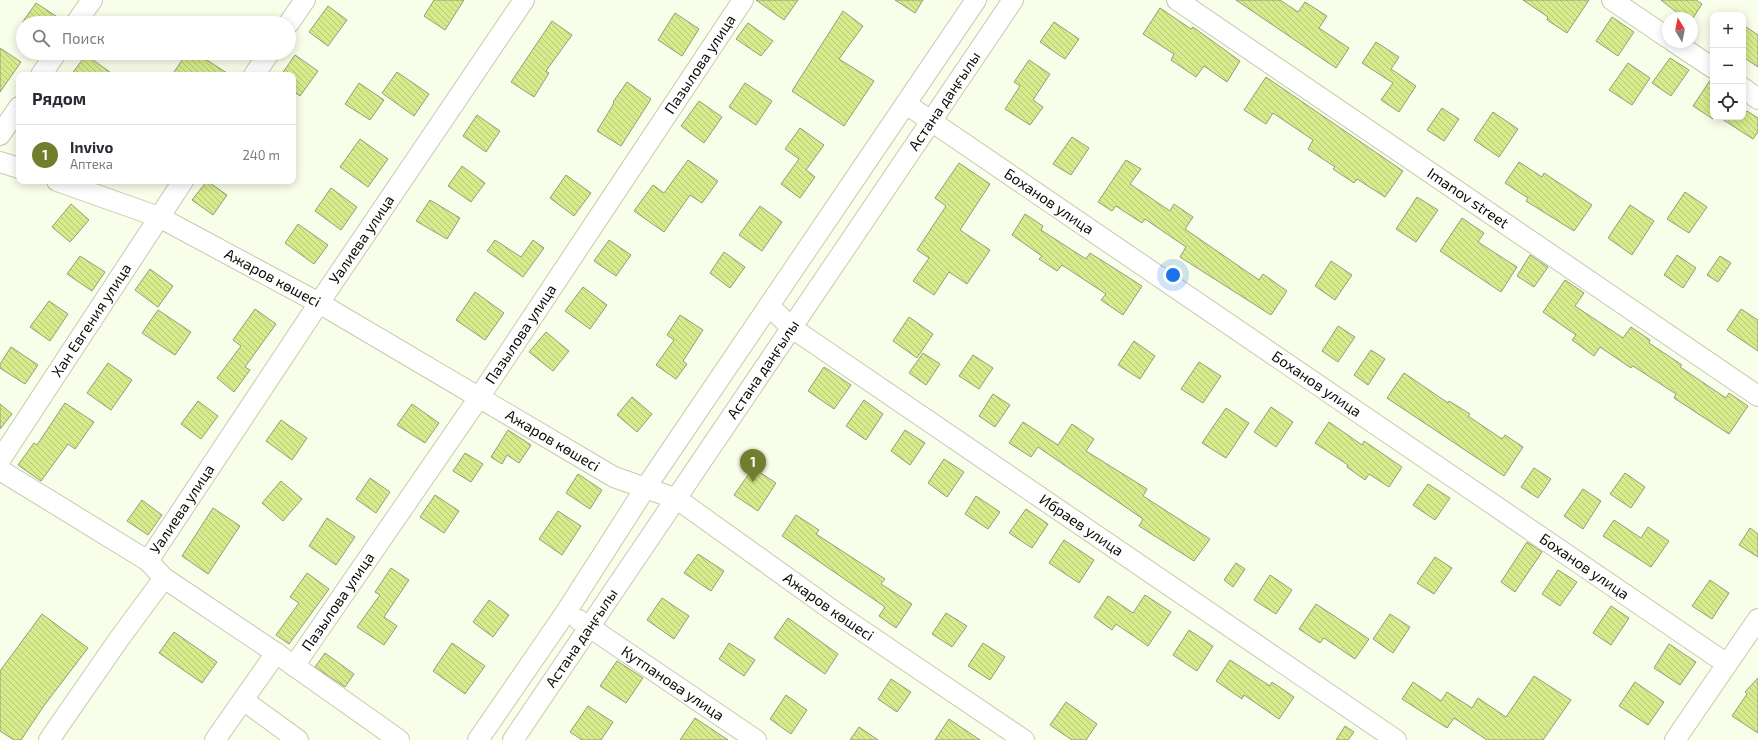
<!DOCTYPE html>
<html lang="ru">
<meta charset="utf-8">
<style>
:root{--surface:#fff;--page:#f2f2f3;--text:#2b2b33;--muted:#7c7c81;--line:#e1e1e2;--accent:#707e2d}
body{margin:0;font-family:"Exo 2",sans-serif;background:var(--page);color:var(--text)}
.controls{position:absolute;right:12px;top:12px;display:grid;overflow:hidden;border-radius:8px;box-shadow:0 2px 10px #0003}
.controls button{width:36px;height:36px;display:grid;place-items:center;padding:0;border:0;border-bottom:1px solid var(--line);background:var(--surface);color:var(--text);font:20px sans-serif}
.compass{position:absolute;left:1662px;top:12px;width:36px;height:36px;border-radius:50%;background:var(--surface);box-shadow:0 2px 10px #0003;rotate:350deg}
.you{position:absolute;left:1173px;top:275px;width:14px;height:14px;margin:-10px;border:3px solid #fff;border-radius:50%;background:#1a73e8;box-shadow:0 0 0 6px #1a73e833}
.badge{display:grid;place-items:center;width:26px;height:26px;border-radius:50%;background:var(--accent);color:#fff;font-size:13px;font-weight:700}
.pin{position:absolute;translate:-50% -33px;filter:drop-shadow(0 1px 2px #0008)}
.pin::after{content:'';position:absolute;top:21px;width:14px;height:12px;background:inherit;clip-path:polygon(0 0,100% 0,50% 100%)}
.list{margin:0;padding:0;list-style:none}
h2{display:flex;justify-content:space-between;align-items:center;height:52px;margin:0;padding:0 16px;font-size:17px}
h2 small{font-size:13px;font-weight:400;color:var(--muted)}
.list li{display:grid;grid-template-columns:26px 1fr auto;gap:12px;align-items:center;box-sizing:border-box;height:60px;padding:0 16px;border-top:1px solid var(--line)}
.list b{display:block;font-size:15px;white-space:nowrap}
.list p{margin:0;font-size:13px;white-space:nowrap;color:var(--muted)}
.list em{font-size:13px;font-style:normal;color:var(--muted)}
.icon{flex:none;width:22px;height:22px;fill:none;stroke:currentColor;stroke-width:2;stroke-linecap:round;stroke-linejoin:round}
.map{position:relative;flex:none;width:1758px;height:740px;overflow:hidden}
.search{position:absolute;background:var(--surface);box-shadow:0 2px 10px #0003;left:16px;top:16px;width:280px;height:44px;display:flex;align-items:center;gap:10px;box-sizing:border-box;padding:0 14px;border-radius:22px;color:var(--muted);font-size:15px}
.panel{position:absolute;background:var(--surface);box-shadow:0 2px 10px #0003;left:16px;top:72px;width:280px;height:112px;border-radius:8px}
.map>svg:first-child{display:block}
.building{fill:url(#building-back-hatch);stroke:#949c7d}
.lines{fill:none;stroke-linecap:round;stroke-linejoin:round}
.minor-casing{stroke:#c4ccac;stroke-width:22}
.minor{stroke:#fff;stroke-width:20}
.labels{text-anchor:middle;stroke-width:3;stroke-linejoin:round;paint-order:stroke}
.street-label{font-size:15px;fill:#0c0f05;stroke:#f9feea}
</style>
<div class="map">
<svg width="1758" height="740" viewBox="0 0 1758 740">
<defs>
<pattern id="building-back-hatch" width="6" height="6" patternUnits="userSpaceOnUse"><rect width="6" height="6" fill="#d6eb8b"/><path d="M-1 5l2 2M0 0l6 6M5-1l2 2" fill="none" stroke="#b6c876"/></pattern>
</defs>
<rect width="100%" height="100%" fill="#f9feea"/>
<path class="building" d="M434,0H464L445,30L424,16Z
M756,0H798L784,20Z
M895,0H923L915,13Z
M1236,0H1280L1298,12L1305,2L1327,16L1319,28L1349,48L1336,68Z
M1523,0H1589L1567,33L1547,20L1548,17Z
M1661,0H1696L1702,4L1693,18H1684Z
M36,3L65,22V23H22Z
M328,6L347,20L328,46L309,32Z
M1160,8L1191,29L1193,27L1240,61L1227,82L1204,66L1196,77L1171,60L1174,54L1143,34Z
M843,11L863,26L839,59L874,81L844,126L792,91Z
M675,13L699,29L682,56L658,40Z
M1612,17L1634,32L1618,56L1596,41Z
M552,21L572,35L546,71L549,73L534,97L511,82Z
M1054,22L1079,39L1065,59L1040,42Z
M748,23L773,41L761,56L736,39Z
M1743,25L1758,35V67L1743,57Z
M1376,42L1399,57L1391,69L1416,86L1399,112L1381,100L1393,83L1362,63Z
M0,48L21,62L0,92Z
M187,53H196L230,75H172Z
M86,55L114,75H71Z
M295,55L318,71L300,96L293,91V75H281Z
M1670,58L1689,70L1671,96L1652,83Z
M1029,60L1050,74L1033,100L1043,107L1030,125L1005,109L1020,86L1014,82Z
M1628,63L1650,78L1632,105L1609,90Z
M397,72L429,94L414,116L382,93Z
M1266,77L1403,171L1385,197L1357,179L1354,183L1333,169L1335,167L1308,149L1313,140L1273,113L1266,124L1244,110Z
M1711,79H1713V119L1693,106Z
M627,82L651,99L621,146L597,131L614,103L613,102Z
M359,83L384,100L370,120L345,104Z
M745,83L772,101L756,125L729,107Z
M699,101L722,117L704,143L681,126Z
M1442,108L1459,119L1444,141L1427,130Z
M1747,111L1758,118V132L1753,139L1719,117H1743Z
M1493,112L1518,129L1499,157L1474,140Z
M477,115L500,131L486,152L463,136Z
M800,128L824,145L806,170L815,177L800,198L781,184L799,159L785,149Z
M1072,137L1089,148L1071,175L1053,164Z
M360,139L388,159L368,187L340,167Z
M688,160L718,181L702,203L690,195L664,232L634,211L653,185L664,193Z
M1126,160L1141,169L1130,184L1170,211L1174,204L1193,217L1185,229L1259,280L1263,274L1287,291L1271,315L1180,257L1186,247L1145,219L1142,223L1116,206L1112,211L1098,202Z
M1519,162L1542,177L1544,173L1592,205L1574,231L1526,201L1528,198L1505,183Z
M959,163L990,184L960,230L990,250L967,284L949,272L934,295L913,281L929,258L917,250L946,206L935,198Z
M462,166L485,183L471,202L448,186Z
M566,175L591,193L574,216L550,198Z
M207,181L227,195L213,215L192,200Z
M331,188L357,207L341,230L315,211Z
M1685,192L1707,207L1689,233L1667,219Z
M1417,197L1438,210L1416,242L1396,229Z
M430,200L460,218L447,239L416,221Z
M71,204L89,220L70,242L52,227Z
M1630,205L1654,221L1632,255L1608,238Z
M760,206L782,222L762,251L739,235Z
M1025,214L1043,226L1041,230L1086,259L1090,253L1142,286L1123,315L1101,300L1106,294L1062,265L1057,271L1039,259L1042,256L1012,235Z
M1462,218L1484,233L1478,242L1517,267L1501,292L1440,251Z
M298,224L328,245L314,264L285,243Z
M495,240L521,257L533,240L544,248L523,277L487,251Z
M609,240L631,255L616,276L594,261Z
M724,252L745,267L730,288L710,273Z
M1530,255L1548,267L1534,287L1517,276Z
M1677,255L1696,268L1683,288L1664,275Z
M80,256L105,272L92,291L67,274Z
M1720,256L1731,263L1718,282L1707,275Z
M1331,261L1352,275L1335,300L1315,286Z
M150,269L173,286L158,307L135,290Z
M1565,280L1584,293L1575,306L1623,338L1631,327L1650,340L1649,343L1682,365L1680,367L1726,398L1729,393L1748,406L1729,434L1674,398L1676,394L1633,366L1631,368L1600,347L1594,356L1572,340L1576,335L1543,312Z
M583,287L607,305L590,329L565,311Z
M475,292L504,313L485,340L456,320Z
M49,301L68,314L50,341L30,327Z
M255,309L276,324L245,367L250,370L234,392L217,378L241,346L233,340Z
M1741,309L1758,320V351L1727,330Z
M158,310L191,332L175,355L142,333Z
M680,315L703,330L683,361L687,364L676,379L656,365L674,340L667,335Z
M909,317L933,334L917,358L893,341Z
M1338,326L1355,337L1338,362L1322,351Z
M546,332L569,351L553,371L529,352Z
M1134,341L1155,356L1140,379L1118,365Z
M11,347L38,365L25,384L0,368V364Z
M1371,350L1385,359L1368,385L1354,375Z
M923,353L940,364L926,385L909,373Z
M973,355L993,368L979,389L959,376Z
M1199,362L1221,376L1203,403L1181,389Z
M108,363L132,380L111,410L87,393Z
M824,367L851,385L834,409L808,391Z
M1404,373L1448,403L1449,401L1470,414L1468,416L1502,439L1505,435L1523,447L1504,476L1387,398Z
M993,394L1010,405L995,427L979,416Z
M632,397L652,414L637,432L617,415Z
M864,400L883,414L866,440L846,426Z
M198,401L218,416L201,439L181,424Z
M65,403L94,422L75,449L68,444L41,481L18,465L34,443L37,445Z
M0,404L12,414L0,429Z
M412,404L439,423L425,443L397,425Z
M1271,407L1293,422L1276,447L1254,432Z
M1226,408L1249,423L1226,458L1202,443Z
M281,420L307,438L292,460L266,441Z
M1023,422L1058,445L1072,424L1094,439L1086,451L1147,489L1143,496L1210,539L1194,561L1139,526L1143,519L1038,447L1031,457L1009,443Z
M1329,422L1362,445L1364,441L1402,467L1389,487L1369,474L1365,480L1347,467L1348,465L1315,443Z
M508,430L531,445L519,463L507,455L502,464L491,457Z
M905,430L925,443L910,465L891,451Z
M465,453L483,464L471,482L453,471Z
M944,459L964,472L947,497L928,483Z
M753,468L776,483L758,511L734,495Z
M1534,468L1551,479L1538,498L1521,487Z
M1625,473L1645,487L1631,508L1610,494Z
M578,474L602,490L590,509L566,493Z
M370,478L390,492L376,513L356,499Z
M281,481L302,499L283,521L262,503Z
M1428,484L1450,498L1435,520L1413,505Z
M1583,489L1601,501L1583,529L1564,516Z
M435,495L459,511L444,533L420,517Z
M976,496L1000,512L988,529L965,514Z
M142,500L162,515L148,535L127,521Z
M213,508L240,526L208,574L182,556Z
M1026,509L1048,524L1032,548L1009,533Z
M558,511L581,526L562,555L539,539Z
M796,515L819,530L816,534L885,579L881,584L912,604L896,628L879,616L885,607L782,536Z
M327,518L355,537L336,565L309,546Z
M1614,520L1641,538L1648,527L1669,541L1651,567L1603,536Z
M1750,528L1758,534V557L1739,545Z
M1064,540L1094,560L1079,583L1049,563Z
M1527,542L1542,552L1515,592L1501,582Z
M698,554L724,571L711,591L684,573Z
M1435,557L1452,568L1434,594L1417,583Z
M1236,563L1245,569L1233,587L1224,580Z
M391,568L409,580L384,617L397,626L384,645L357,627L380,595L375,592Z
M1558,570L1577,582L1560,606L1542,594Z
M307,573L329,589L289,644L276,635L299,603L290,597Z
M1270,575L1292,590L1276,614L1254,600Z
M1710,580L1729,593L1712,619L1692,606Z
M1145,595L1171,612L1148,646L1116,624L1112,630L1094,617L1108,596L1133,613Z
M662,598L689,616L674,639L647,620Z
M489,600L509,615L493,637L473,622Z
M1316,604L1369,639L1355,659L1324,638L1320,643L1299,629Z
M1611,606L1629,618L1611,645L1593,633Z
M946,613L967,626L952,647L932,634Z
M42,614L88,648L43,707L21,740H14L0,731V671Z
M1390,614L1410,627L1393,653L1373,639Z
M788,618L838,654L825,674L774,638Z
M1189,630L1213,646L1197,671L1173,655Z
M174,632L217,662L202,683L159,653Z
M452,643L485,666L465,694L433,671Z
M729,643L755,660L744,676L719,659Z
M983,643L1005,657L990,680L968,666Z
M1669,644L1696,662L1680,685L1654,668Z
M325,653L354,674L345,687L315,667Z
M1230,660L1270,686L1272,682L1294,697L1279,719L1244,695L1242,699L1216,681Z
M617,661L643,678L626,703L600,686Z
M1534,676L1571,700L1543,740H1487L1454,718L1447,728L1402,699L1413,682L1441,701L1447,692L1472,708L1478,698L1506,717Z
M1758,678V733L1732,716L1747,694L1745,692Z
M891,679L911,692L897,712L878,699Z
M1635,682L1664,702L1648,725L1619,706Z
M786,695L807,710L791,734L770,719Z
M1066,702L1097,724L1086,740H1072L1050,725Z
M588,706L613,722L601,740H582L570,732Z
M695,718L728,740H680Z
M949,719L980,740H935Z
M1345,726L1354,732L1348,740H1336Z
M859,727L878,740H850Z"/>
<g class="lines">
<g class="minor-casing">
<g id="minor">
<path id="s1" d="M1177,0L1758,396"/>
<path d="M1612,0L1668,38"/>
<path d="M76,23L92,0"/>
<path d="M289,23L305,0"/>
<path d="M1674,42L1713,68"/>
<path d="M41,75L56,53"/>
<path d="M254,75L269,53"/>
<path d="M1743,88L1758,99"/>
<path id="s2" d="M906,104L1727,664"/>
<path d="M0,135L19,107"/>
<path d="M0,162L19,168"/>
<path id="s3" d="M57,181L159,217L319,303L614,477L677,499L839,615L1024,740"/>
<path id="s4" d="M769,306L792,328L1396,740"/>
<path id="s5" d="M0,460L183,181"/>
<path d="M0,470L148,561L164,578L276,653L399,740"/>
<path id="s6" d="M148,561L319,303L524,0"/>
<path id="s7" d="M579,620L756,740"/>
<path id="s8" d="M294,666L480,396L743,0"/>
<path d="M243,700L298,740"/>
<path d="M49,740L119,639L164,578"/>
<path d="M215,740L276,653"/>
<path d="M478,740L566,612L646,487L976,0"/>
<path id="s9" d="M513,740L1013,0"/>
<path d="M1675,740L1758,619"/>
</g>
</g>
<use href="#minor" class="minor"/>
</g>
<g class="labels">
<g class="street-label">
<text dy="5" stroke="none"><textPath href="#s8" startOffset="726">Пазылова улица</textPath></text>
<text dy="5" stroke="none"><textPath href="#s9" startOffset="771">Астана даңғылы</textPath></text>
<text dy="5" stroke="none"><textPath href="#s1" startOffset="352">Imanov street</textPath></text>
<text dy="5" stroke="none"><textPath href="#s2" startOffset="173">Боханов улица</textPath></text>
<text dy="5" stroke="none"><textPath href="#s6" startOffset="386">Уалиева улица</textPath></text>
<text dy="5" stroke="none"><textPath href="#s3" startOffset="237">Ажаров көшесі</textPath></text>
<text dy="5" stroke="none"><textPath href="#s5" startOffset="167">Хан Евгения улица</textPath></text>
<text dy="5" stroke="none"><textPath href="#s8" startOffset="402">Пазылова улица</textPath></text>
<text dy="5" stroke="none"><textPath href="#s9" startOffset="447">Астана даңғылы</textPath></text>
<text dy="5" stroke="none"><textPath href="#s2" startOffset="497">Боханов улица</textPath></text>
<text dy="5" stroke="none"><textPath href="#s3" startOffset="561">Ажаров көшесі</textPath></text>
<text dy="5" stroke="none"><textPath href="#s6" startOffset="62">Уалиева улица</textPath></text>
<text dy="5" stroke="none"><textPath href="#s4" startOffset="382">Ибраев улица</textPath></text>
<text dy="5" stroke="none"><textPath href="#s2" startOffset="821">Боханов улица</textPath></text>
<text dy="5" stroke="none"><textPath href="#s8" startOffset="78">Пазылова улица</textPath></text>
<text dy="5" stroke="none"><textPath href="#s3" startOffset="885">Ажаров көшесі</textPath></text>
<text dy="5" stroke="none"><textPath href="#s9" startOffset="123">Астана даңғылы</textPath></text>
<text dy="5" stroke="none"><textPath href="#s7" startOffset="113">Кутпанова улица</textPath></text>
</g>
</g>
</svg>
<div class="controls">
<button>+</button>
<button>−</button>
<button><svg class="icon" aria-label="locate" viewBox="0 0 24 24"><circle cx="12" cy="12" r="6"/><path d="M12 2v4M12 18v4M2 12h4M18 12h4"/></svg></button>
</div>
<svg class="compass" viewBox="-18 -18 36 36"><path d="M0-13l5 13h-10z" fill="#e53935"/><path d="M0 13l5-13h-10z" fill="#7c7c81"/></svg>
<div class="you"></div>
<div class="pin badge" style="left:753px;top:482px">1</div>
<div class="search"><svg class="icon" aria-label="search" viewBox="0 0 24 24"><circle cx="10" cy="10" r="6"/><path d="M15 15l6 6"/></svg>Поиск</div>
<section class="panel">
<h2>Рядом<small></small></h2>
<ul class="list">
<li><span class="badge">1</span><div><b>Invivo</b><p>Аптека</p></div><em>240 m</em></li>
</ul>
</section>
</div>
